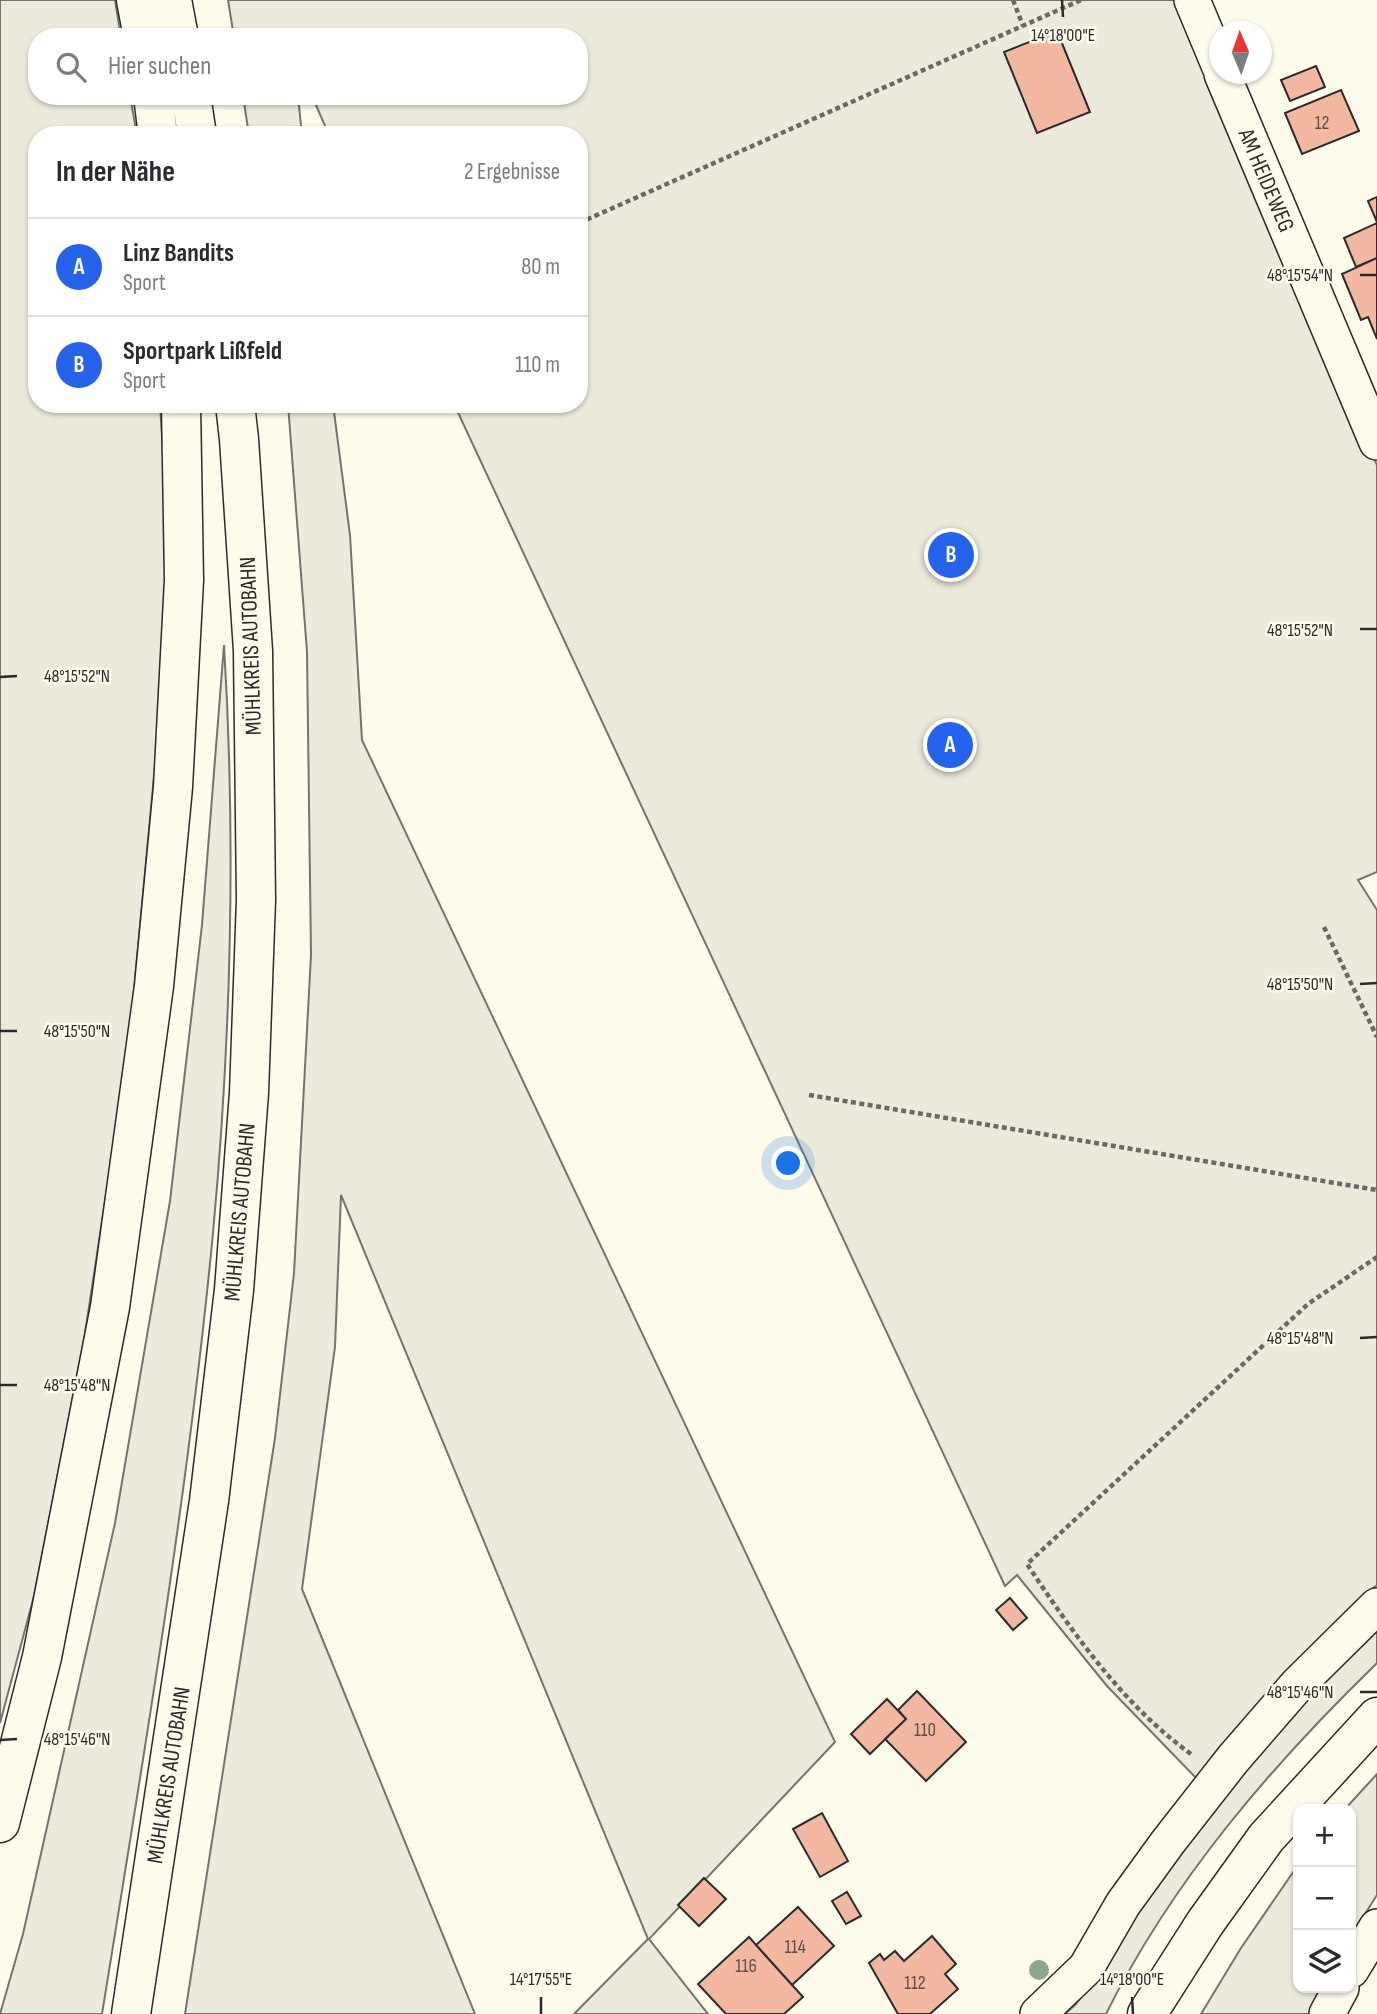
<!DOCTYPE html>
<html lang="de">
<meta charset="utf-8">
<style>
:root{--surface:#fff;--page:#f7f7f7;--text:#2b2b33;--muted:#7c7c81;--line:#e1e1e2;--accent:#2563eb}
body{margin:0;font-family:"Sofia Sans Condensed",sans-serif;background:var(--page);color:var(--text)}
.controls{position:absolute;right:21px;bottom:21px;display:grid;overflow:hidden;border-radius:14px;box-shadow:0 2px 5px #0004}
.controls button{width:63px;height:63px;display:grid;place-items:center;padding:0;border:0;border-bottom:2px solid var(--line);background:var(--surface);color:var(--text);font:35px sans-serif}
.compass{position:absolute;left:1209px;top:21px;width:63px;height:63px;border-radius:50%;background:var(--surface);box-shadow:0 2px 5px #0004;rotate:358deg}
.you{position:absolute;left:789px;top:1164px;width:24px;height:24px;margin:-18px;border:5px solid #fff;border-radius:50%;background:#1a73e8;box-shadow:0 0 0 10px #1a73e833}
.badge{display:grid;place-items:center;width:46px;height:46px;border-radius:50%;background:var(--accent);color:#fff;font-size:23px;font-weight:700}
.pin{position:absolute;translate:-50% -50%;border:4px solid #fff;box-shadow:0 2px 7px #0006}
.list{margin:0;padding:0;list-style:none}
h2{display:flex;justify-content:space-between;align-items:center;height:91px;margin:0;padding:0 28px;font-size:30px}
h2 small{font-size:23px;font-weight:400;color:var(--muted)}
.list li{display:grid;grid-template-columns:46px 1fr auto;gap:21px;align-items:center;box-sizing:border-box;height:98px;padding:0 28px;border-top:2px solid var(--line)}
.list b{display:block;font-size:26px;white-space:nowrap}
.list p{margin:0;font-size:23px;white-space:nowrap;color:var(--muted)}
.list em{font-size:23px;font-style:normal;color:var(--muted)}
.icon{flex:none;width:38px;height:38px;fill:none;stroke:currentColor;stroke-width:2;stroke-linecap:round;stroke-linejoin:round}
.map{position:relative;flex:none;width:1377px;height:2014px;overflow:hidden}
.search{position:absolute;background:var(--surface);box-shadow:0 2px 5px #0004;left:28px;top:28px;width:560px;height:77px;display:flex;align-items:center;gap:18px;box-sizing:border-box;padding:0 24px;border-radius:28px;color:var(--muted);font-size:26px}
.panel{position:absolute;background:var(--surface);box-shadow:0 2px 5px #0004;left:28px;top:126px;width:560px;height:287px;border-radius:28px}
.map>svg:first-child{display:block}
.green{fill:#ecebdb;stroke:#74746e;stroke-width:2}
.building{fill:#f2b8a0;stroke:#2b2b2b;stroke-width:2}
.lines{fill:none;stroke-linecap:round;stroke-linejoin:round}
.minor-casing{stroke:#2b2b2b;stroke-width:38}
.primary-casing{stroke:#2b2b2b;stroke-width:41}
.motorway-casing{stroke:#2b2b2b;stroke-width:41}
.path{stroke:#6a6964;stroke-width:4.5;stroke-dasharray:5 3.5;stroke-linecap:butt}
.minor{stroke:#fdfbea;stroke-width:35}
.primary{stroke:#fdfbea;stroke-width:38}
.motorway{stroke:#fdfbea;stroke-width:38}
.tree{fill:#8ea78a}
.ticks{fill:none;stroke:#2b2b2b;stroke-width:2.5}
.labels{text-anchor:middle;stroke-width:5;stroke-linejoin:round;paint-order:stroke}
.number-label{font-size:19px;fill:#5d4e48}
.street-label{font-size:23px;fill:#2b2b2b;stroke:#fdfbea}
.ticks-label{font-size:18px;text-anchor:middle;fill:#2b2b2b;stroke:#fdfbea;stroke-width:5;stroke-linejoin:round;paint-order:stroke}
</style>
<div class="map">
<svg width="1377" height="2014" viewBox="0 0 1377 2014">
<rect width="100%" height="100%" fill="#fdfbea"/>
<path class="green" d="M0,0H115L121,37H37V96H130L137,135H37V404H160L165,487L166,648L129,1043L84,1340L34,1596L0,1723Z
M228,0H1178L1377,465V872L1358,880L1377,910V1585L1361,1598L1197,1779L1107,1686L1017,1575L1005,1586L454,404H579V135H329L312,96H579V37H234Z
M243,96H298L302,135H249Z
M288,404H333L350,535L362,740L835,1742L649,1939L708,2014H574L648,1939L341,1195L335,1347L302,1589L475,2014H185L275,1438L294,1273L311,955L307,652Z
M224,645C236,840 231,1038 213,1233C188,1495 144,1754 102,2014H0L23,1934L115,1523L170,1201L202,925Z
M1377,1623V1663C1271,1766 1172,1881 1106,2014H1065L1076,2004L1106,1961L1142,1896L1245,1765Z
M1377,1774V1895L1351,1936V1809H1345Z
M1298,1865V1988H1323L1310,2014H1201L1241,1948Z"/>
<path class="building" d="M1057,31L1090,112L1037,133L1004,52Z
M1316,66L1325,87L1290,101L1281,80Z
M1341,90L1359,131L1302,154L1285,113Z
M1377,197V222L1368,201Z
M1377,223V258L1356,267L1344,238Z
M1377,258V339L1368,317L1361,320L1342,274Z
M1010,1598L1027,1618L1013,1630L996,1610Z
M917,1691L966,1742L926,1781L885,1739L906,1719L898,1710Z
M887,1699L906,1719L870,1754L851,1734Z
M822,1813L848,1861L820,1877L793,1829Z
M704,1878L726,1899L699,1926L678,1905Z
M847,1892L861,1916L846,1924L832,1901Z
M798,1907L834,1946L792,1985L756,1945Z
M932,1936L956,1964L945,1974L958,1989L930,2014H898L869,1963L880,1954L884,1960L895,1951L904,1961Z
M749,1937L803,1997L784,2014H726L698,1984Z"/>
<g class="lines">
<g class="minor-casing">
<path id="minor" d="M1192,0L1220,67
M1222,74L1377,442
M1351,1970L1377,1927
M1038,2014L1086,1968L1123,1904L1168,1842L1233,1759L1298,1684L1377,1606
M1327,2014L1341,1988"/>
</g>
<g class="primary-casing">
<path id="primary" d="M1147,2014L1205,1923L1266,1838L1377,1717"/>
</g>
<g class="motorway-casing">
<path id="motorway" d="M136,0L143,37
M172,0L179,37
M153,96L158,135
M191,96L197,135
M0,1823L42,1657L110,1307L154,986L173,787L184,580L181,404
M131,2014L209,1501L234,1290L249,1093L256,900L253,651L239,439L235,404"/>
</g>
<path class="path" d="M1013,0L1023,26
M579,223L1081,0
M1324,927L1377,1037
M809,1095L1377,1190
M1191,1754C1123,1705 1073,1633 1027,1564L1308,1304L1377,1257"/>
<use href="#minor" class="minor"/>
<use href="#primary" class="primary"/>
<use href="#motorway" class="motorway"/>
</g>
<circle class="tree" cx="1039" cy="1970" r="10"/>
<path class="ticks" d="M1062,0L1063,17M1360,275H1377M1360,629H1377M0,677L17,676M1360,984L1377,983M0,1031H17M1360,1338L1377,1337M0,1385H17M1360,1692H1377M0,1740L17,1739M541,1997V2014M1132,1997L1133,2014"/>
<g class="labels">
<g class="number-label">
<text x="1322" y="129">12</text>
<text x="925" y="1736">110</text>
<text x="795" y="1953">114</text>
<text x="746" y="1972">116</text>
<text x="915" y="1989">112</text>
</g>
<g class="street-label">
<text transform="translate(1267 180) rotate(67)" y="8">AM HEIDEWEG</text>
<text transform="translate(250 646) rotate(-92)" y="8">MÜHLKREIS AUTOBAHN</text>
<text transform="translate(239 1212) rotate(-85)" y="8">MÜHLKREIS AUTOBAHN</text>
<text transform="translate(168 1775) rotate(-81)" y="8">MÜHLKREIS AUTOBAHN</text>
</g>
</g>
<g class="ticks-label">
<text x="1063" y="41">14°18'00"E</text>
<text x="1300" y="281">48°15'54"N</text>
<text x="1300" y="636">48°15'52"N</text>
<text x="77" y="682">48°15'52"N</text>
<text x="1300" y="990">48°15'50"N</text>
<text x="77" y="1037">48°15'50"N</text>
<text x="1300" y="1344">48°15'48"N</text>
<text x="77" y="1391">48°15'48"N</text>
<text x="1300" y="1698">48°15'46"N</text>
<text x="77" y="1745">48°15'46"N</text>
<text x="541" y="1985">14°17'55"E</text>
<text x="1132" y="1985">14°18'00"E</text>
</g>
</svg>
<div class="controls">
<button>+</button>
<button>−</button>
<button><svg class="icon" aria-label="layers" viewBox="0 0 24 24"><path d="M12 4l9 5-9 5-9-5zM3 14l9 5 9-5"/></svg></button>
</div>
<svg class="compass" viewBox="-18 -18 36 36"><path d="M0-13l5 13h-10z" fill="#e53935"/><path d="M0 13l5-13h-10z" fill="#7c7c81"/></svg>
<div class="you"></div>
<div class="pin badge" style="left:950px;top:745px">A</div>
<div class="pin badge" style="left:951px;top:555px">B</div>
<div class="search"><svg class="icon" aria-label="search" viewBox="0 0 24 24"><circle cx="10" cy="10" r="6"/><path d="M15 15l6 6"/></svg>Hier suchen</div>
<section class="panel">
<h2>In der Nähe<small>2 Ergebnisse</small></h2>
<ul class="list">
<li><span class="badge">A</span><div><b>Linz Bandits</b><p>Sport</p></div><em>80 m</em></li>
<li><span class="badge">B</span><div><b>Sportpark Lißfeld</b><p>Sport</p></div><em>110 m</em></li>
</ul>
</section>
</div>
